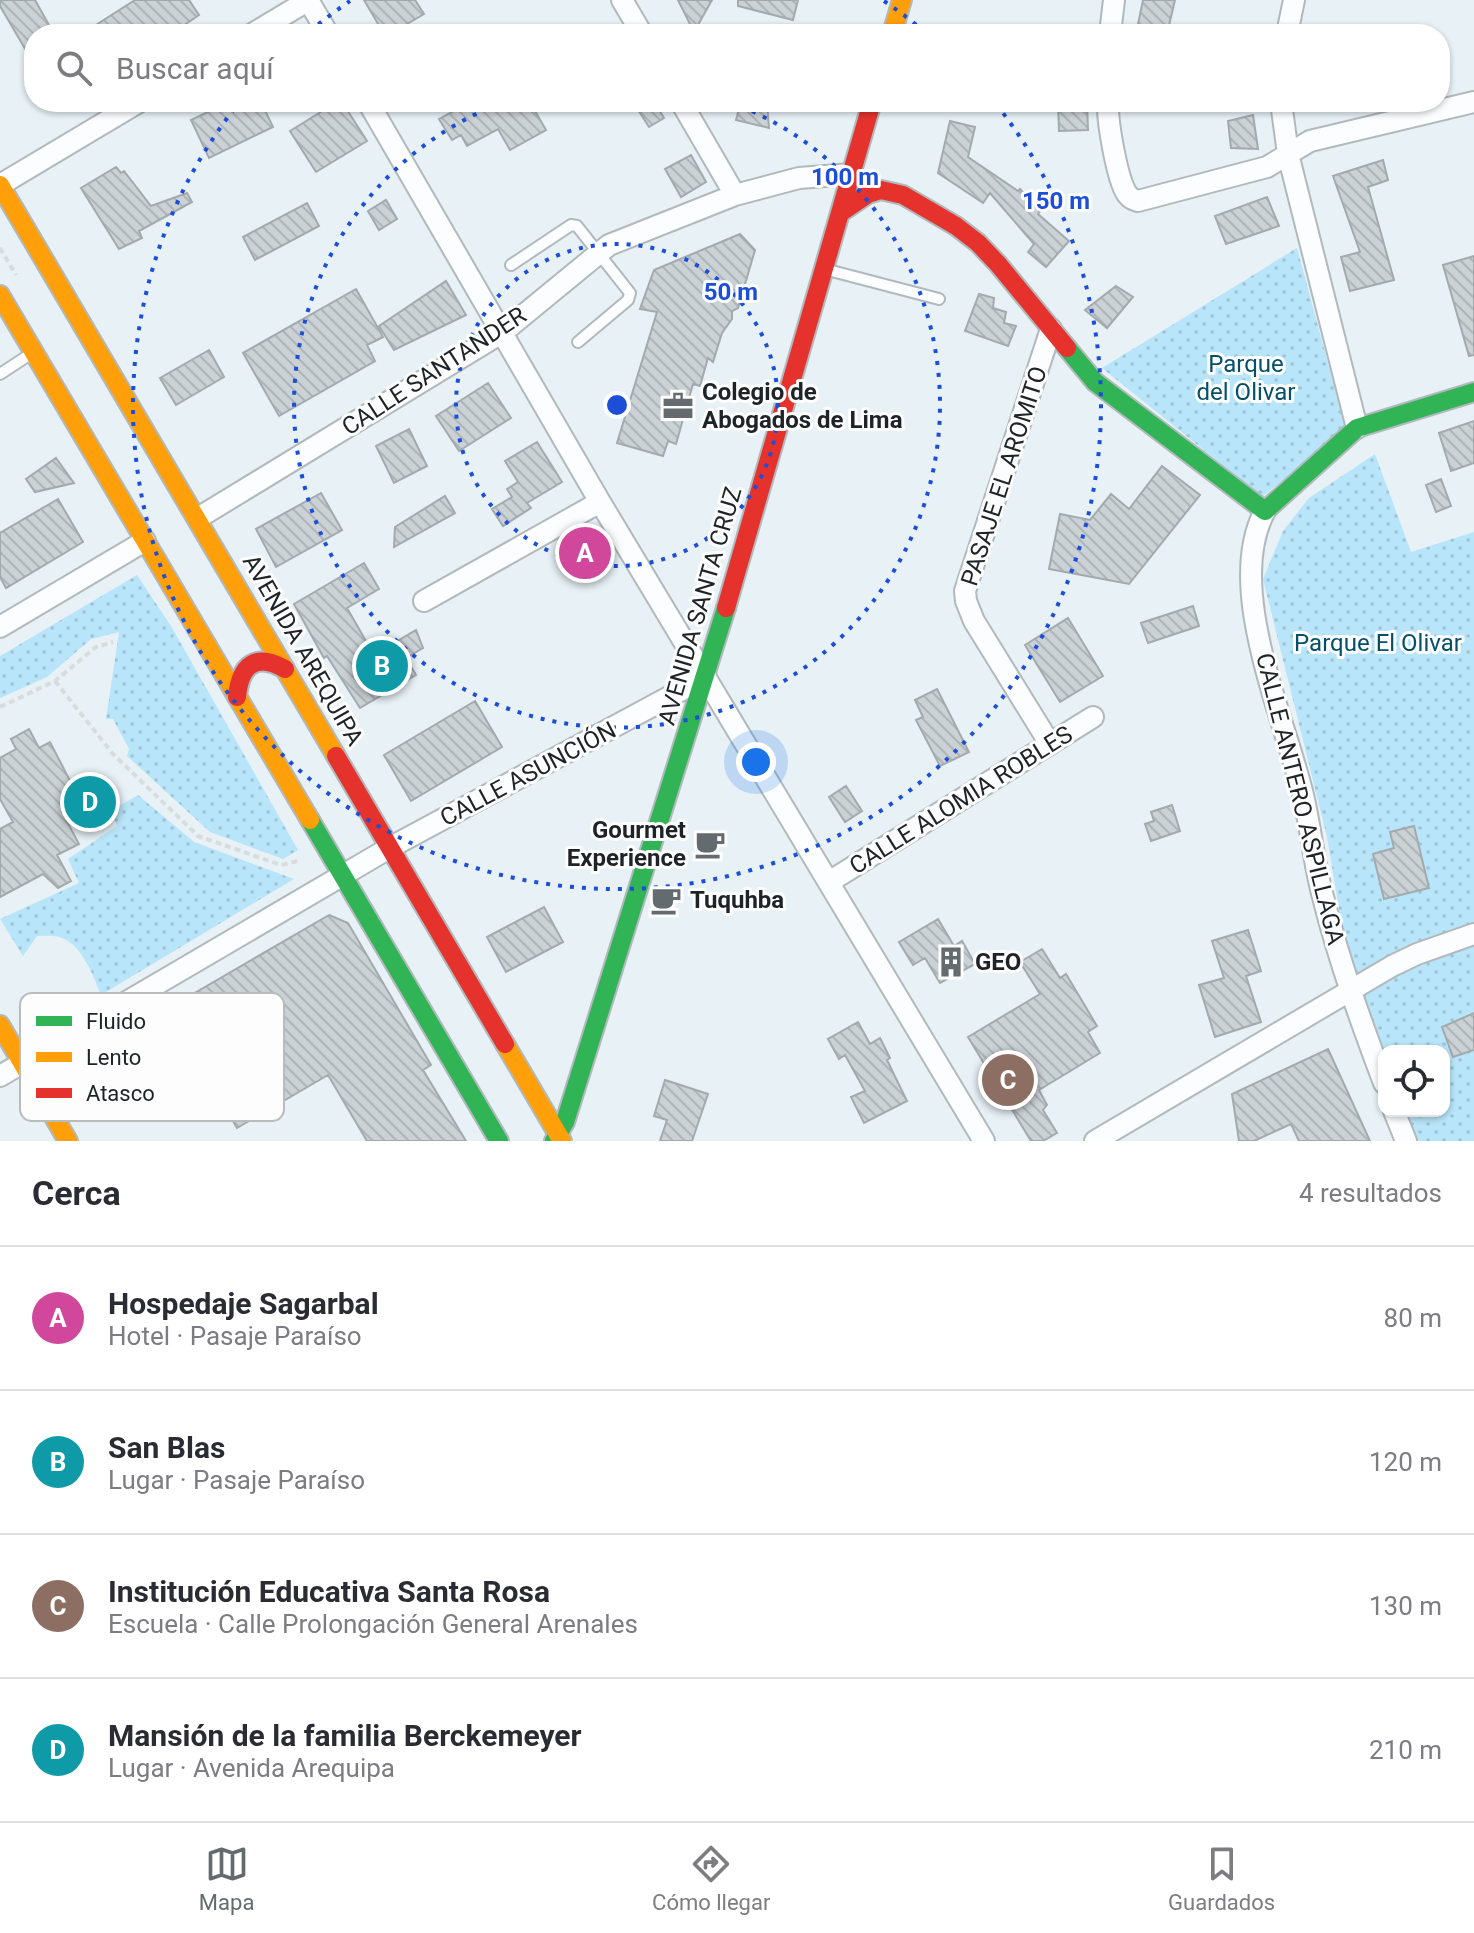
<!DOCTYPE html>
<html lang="es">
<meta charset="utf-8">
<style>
:root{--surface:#fff;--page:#f7f7f7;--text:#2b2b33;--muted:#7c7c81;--line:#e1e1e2;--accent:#646b6f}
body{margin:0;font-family:Roboto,sans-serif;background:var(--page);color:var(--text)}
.controls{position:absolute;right:24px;bottom:24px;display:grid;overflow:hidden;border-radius:16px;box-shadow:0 2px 6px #0004}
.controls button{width:72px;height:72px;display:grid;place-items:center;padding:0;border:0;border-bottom:2px solid var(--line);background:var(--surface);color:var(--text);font:40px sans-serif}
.you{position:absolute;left:756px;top:762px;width:28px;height:28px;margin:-20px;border:6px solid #fff;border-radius:50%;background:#1a73e8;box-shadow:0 0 0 12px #1a73e833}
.badge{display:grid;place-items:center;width:52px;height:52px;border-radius:50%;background:var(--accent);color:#fff;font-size:26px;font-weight:700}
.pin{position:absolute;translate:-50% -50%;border:4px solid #fff;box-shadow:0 2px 8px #0006}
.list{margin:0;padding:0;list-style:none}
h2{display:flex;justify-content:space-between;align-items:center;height:104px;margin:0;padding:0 32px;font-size:34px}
h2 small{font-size:26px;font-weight:400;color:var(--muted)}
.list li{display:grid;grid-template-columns:52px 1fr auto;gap:24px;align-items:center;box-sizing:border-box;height:144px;padding:0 32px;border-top:2px solid var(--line)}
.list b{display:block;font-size:30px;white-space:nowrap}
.list p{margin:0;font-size:26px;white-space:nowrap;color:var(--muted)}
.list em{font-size:26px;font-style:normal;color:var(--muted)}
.icon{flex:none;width:44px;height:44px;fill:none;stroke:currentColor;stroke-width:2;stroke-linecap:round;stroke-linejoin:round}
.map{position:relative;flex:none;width:1474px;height:1141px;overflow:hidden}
.search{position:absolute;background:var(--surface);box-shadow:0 2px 6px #0004;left:24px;right:24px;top:24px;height:88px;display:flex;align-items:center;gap:20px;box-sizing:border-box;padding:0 28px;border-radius:32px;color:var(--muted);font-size:30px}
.sheet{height:680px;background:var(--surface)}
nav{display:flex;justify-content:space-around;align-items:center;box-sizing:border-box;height:112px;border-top:2px solid var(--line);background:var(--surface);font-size:22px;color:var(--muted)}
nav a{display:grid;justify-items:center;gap:4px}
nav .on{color:var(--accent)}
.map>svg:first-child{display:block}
.green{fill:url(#green-dots)}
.building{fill:url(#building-back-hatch);stroke:#a3aaae;stroke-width:2}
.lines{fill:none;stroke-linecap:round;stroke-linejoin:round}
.lane-casing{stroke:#b1b9bd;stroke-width:14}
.street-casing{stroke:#b1b9bd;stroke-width:24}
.fast-casing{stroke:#b1b9bd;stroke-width:22}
.slow-casing{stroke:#b1b9bd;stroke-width:22}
.jam-casing{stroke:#b1b9bd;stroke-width:22}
.path{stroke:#d9dcdd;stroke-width:4;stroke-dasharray:6 4;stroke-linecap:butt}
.lane{stroke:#fbfdfe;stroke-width:10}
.street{stroke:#fbfdfe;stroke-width:20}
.fast{stroke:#30b455;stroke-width:18}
.slow{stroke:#ff9f0a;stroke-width:18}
.jam{stroke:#e5322d;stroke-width:18}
.ring{fill:none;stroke:#1d4ed8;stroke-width:4;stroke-dasharray:4 8}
.labels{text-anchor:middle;stroke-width:6;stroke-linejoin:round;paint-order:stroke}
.park-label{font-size:24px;fill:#035068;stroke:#fdfdfd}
.street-label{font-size:24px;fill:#1d2326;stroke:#fdfdfd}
.poi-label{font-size:24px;font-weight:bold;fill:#1d2326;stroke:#fdfdfd;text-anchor:start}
.key{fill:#fdfdfd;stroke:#babcbc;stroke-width:2}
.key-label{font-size:22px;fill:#1d2326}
.centre{fill:#1d4ed8;stroke:#fdfdfd;stroke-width:4}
.ring-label{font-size:24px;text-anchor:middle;font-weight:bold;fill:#1d4ed8;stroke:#fdfdfd;stroke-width:6;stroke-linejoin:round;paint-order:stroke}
</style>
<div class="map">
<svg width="1474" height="1141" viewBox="0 0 1474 1141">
<defs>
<pattern id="green-dots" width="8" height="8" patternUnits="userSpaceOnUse" patternTransform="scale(2)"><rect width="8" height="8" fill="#b8e5f9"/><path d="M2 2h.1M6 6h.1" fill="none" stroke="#9ec4d5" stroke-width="1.8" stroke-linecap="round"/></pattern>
<pattern id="building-back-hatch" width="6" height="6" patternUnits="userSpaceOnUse" patternTransform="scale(2)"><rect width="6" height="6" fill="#cbd2d6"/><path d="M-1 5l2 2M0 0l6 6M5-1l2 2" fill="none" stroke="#aeb4b8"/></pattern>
</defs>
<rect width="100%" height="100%" fill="#e7f1f6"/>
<path class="green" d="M1297,248L1346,430L1262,497L1102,368Z
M1375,454L1411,552L1474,532V1141H1406L1394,1111H1444V1051H1384V1084L1346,951L1327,837L1263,579L1283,531L1309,498Z
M137,575L171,626L298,850L283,859L210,832L127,756L129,749L113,719H106L119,632L91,639L47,677L0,698V656Z
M138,795L194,842L294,879L101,995C94,977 82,945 62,938C55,935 44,936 37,936L23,956L0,919L79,883L68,859L117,826L111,811Z"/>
<path class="building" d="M0,0H35L54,34H34V64L0,6Z
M135,0H189L199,15L171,34H82Z
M364,0H415L424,14L390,34H384Z
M678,0H712L694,32Z
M738,0H798L793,20L738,6Z
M1143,0H1175L1167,34H1136Z
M229,102H261L273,127L209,158L191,120Z
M337,102H342L367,141L316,172L290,131Z
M470,102H530L546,130L510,150L498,129L467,146L461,135L452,140L439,119Z
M633,102H654L664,118L649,127Z
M741,102H767L769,128L736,120Z
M1058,102H1087L1088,130L1059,131Z
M1253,115L1258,149L1231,148L1228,121Z
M950,121L975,127L968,157L1018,191L1020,189L1040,211L1038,214L1069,241L1046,267L1028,252L1034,244L990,193L983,203L938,173Z
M691,155L706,182L681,197L665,169Z
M1383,160L1388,180L1368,187L1394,280L1350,291L1341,257L1360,252L1333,176Z
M116,167L121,173L124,171L151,206L187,193L192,202L139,231L142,238L119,249L81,188Z
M1267,197L1279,226L1226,244L1215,216Z
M386,200L397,219L379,230L368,211Z
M307,203L319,226L255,260L243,237Z
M740,234L755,250L738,308L732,311V319L722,333L713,362L708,358L700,386L693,384L676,444L668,441L663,456L617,443L657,312L640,309L654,270Z
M1474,256V355L1469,356L1443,265Z
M446,281L466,315L394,350L379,326Z
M1116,286L1133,297L1107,328L1085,310Z
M356,289L383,337L367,345L375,361L279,416L243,353Z
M979,294L994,298L993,308L1006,312L1004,323L1016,326L1008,346L965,331Z
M209,350L224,377L176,405L160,378Z
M488,383L511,418L459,451L436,416Z
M1474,421V463L1451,471L1439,433Z
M409,429L427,466L394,483L376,446Z
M537,442L562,482L527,503L531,508L503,526L492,509L512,497L507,489L518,482L505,461Z
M56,458L74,483L35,492L26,479Z
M1162,466L1200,495L1129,584L1049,569L1060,514L1090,520L1111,494L1129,509Z
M1441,479L1451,506L1436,512L1426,485Z
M321,493L342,530L276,567L256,529Z
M445,496L455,513L394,547L395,527Z
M58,499L83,542L6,588L0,577V533Z
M364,563L379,589L347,608L374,655L416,630L423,648L406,658L416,675L360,708L327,656L324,658L294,604Z
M1193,606L1199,626L1148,643L1141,623Z
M1068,618L1103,676L1060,702L1025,645Z
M937,689L969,752L940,766L916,720L923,717L915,700Z
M475,701L502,747L411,801L384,755Z
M29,729L39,748L50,742L81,802L62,812L79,844L57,855L71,881L58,888L43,874L0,897V829L13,822L0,799V758L16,749L11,739Z
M846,786L862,811L845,822L829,797Z
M1172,805L1180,831L1151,841L1145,824L1154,821L1151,812Z
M1414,826L1429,888L1384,899L1373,854L1394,848L1390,832Z
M544,907L563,942L506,972L487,937Z
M329,915L348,923L431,1065L423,1070L466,1141H367L328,1075L237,1128L167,1009Z
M938,919L954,946L962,941L975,964L940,983L925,958L913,965L899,942Z
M1248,930L1261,971L1246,976L1261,1022L1215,1037L1199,985L1224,978L1212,941Z
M1042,949L1060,978L1066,974L1097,1026L1088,1032L1100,1053L1039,1090L1047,1105L1043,1110L1057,1133L1043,1141H1031L968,1037L1040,994L1020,962Z
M1474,1013V1050L1453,1057L1442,1027Z
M858,1022L870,1044L880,1038L890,1058L887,1060L907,1101L864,1123L851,1097L865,1091L845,1055L839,1059L828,1039Z
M1328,1049L1370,1141H1299L1291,1124L1254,1141H1239L1232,1094Z
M665,1080L708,1094L692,1141H660L667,1120L654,1116Z"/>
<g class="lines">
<g class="lane-casing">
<path id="lane" d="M511,265L571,225L577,226L630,293L628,300L578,342
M824,269L939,299
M0,374L32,353"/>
</g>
<g class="street-casing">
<path id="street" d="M308,0L328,34
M622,0L642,34
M252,34L309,0
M1110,34L1114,0
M1287,34L1294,0
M368,102L600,502L984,1141
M681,102L735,195
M1108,102C1107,121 1117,179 1127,194C1131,199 1132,199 1138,201L1267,167L1310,141L1474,102
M1281,102L1288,154L1357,428
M0,185L139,102
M1265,511C1224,586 1284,716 1303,795C1311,829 1314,864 1323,897C1339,961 1361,1022 1384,1083
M198,518L503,332L609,245L735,195L799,178L852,174
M424,601L600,502
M0,627L145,541
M1050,744L974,621L966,601L965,591L1051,329
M829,882L1093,717
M0,1076L391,847L706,677
M1394,1111L1406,1141
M1095,1141L1392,966L1417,954L1474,934"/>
</g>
<g class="fast-casing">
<path id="fast" d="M1067,348L1095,382L1265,511L1357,428L1474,392
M310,820L499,1141
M554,1141L565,1122L726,608"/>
</g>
<g class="slow-casing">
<path id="slow" d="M892,34L902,0
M0,185L336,756
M0,295L310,820
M0,1025L68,1141
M505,1044L562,1141"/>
</g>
<g class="jam-casing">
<path id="jam" d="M840,213L868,194L881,190L903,195L956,226L978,243L998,264L1067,348
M726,608L872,102
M237,697C240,665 256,652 285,669
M336,756L505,1044"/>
</g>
<path class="path" d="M0,248L16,275
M55,681L113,754L198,836L281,865L298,861
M0,707L55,681L96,647L113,642"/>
<use href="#lane" class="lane"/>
<use href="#street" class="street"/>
<use href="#fast" class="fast"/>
<use href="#slow" class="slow"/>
<use href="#jam" class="jam"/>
</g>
<g class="ring">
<circle cx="617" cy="405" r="161"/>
<path d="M730 102A323 323 0 1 1 504 102"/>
<path d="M309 32A484 484 0 0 1 350 1M884 1A484 484 0 0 1 925 32M996 104A484 484 0 1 1 238 104"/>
</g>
<defs>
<g id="office-bare" transform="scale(2.4)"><path d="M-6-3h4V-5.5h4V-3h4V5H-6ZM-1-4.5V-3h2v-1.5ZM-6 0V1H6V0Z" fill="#646b6f" stroke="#fdfdfd" stroke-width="2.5" paint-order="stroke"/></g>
<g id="cafe-bare" transform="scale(2.4)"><path d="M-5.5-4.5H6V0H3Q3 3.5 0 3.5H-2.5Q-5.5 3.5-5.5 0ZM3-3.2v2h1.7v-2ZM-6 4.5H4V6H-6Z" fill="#646b6f" stroke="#fdfdfd" stroke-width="2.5" paint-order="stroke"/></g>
<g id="building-bare" transform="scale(2.4)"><path d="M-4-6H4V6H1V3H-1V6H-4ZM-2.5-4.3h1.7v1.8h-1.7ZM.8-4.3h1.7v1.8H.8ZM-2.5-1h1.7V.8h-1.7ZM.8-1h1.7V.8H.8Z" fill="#646b6f" stroke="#fdfdfd" stroke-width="2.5" paint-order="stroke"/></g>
</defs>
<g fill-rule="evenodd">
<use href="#office-bare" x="678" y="406"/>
<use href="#cafe-bare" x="710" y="844"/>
<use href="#cafe-bare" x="666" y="900"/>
<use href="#building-bare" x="951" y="962"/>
</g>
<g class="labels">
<g class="park-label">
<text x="1246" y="372">Parque<tspan x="1246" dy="28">del Olivar</tspan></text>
<text x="1378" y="651">Parque El Olivar</text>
</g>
<g class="street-label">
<text transform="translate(434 371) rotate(-33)" y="8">CALLE SANTANDER</text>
<text transform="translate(1004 476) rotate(-72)" y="8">PASAJE EL AROMITO</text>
<text transform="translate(700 606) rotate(-74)" y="8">AVENIDA SANTA CRUZ</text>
<text transform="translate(303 650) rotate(60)" y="8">AVENIDA AREQUIPA</text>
<text transform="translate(528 774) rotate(-28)" y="8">CALLE ASUNCIÓN</text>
<text transform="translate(1300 799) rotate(76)" y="8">CALLE ANTERO ASPILLAGA</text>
<text transform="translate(961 800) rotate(-32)" y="8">CALLE ALOMIA ROBLES</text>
</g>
<g class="poi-label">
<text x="702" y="400">Colegio de<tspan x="702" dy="28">Abogados de Lima</tspan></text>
<text x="686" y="838" text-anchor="end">Gourmet<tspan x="686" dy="28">Experience</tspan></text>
<text x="690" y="908">Tuquhba</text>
<text x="975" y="970">GEO</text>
</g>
</g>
<rect x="20" y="993" width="264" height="128" rx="12" class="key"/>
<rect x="36" y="1016" width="36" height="10" fill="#30b455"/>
<rect x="36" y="1052" width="36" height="10" fill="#ff9f0a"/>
<rect x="36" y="1088" width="36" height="10" fill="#e5322d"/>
<g class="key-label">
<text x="86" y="1029">Fluido</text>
<text x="86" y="1065">Lento</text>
<text x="86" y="1101">Atasco</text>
</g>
<circle cx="617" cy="405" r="12" class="centre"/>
<g class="ring-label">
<text x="845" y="185">100 m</text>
<text x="1056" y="209">150 m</text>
<text x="731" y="300">50 m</text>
</g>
</svg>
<div class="controls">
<button><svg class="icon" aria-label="locate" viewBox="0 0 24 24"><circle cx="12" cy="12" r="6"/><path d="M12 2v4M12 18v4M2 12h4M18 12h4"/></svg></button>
</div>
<div class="you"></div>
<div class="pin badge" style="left:585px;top:553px;background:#d1479c">A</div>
<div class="pin badge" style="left:382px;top:666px;background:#0f9aa8">B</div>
<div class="pin badge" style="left:1008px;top:1080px;background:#8d6e63">C</div>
<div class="pin badge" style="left:90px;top:802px;background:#0f9aa8">D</div>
<div class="search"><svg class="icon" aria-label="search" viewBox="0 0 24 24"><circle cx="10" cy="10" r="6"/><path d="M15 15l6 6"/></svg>Buscar aquí</div>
</div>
<section class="sheet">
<h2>Cerca<small>4 resultados</small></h2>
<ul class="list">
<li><span class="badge" style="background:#d1479c">A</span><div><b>Hospedaje Sagarbal</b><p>Hotel · Pasaje Paraíso</p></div><em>80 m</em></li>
<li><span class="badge" style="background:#0f9aa8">B</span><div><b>San Blas</b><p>Lugar · Pasaje Paraíso</p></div><em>120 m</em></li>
<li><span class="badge" style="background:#8d6e63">C</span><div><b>Institución Educativa Santa Rosa</b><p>Escuela · Calle Prolongación General Arenales</p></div><em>130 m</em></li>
<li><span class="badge" style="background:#0f9aa8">D</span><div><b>Mansión de la familia Berckemeyer</b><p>Lugar · Avenida Arequipa</p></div><em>210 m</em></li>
</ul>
</section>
<nav>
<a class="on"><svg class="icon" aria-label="map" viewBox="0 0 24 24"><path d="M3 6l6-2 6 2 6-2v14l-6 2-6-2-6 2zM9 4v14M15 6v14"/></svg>Mapa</a>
<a><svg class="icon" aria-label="directions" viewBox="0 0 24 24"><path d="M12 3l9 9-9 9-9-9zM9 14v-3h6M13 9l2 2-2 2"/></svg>Cómo llegar</a>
<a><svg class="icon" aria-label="saved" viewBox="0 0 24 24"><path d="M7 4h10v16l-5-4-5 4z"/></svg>Guardados</a>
</nav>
